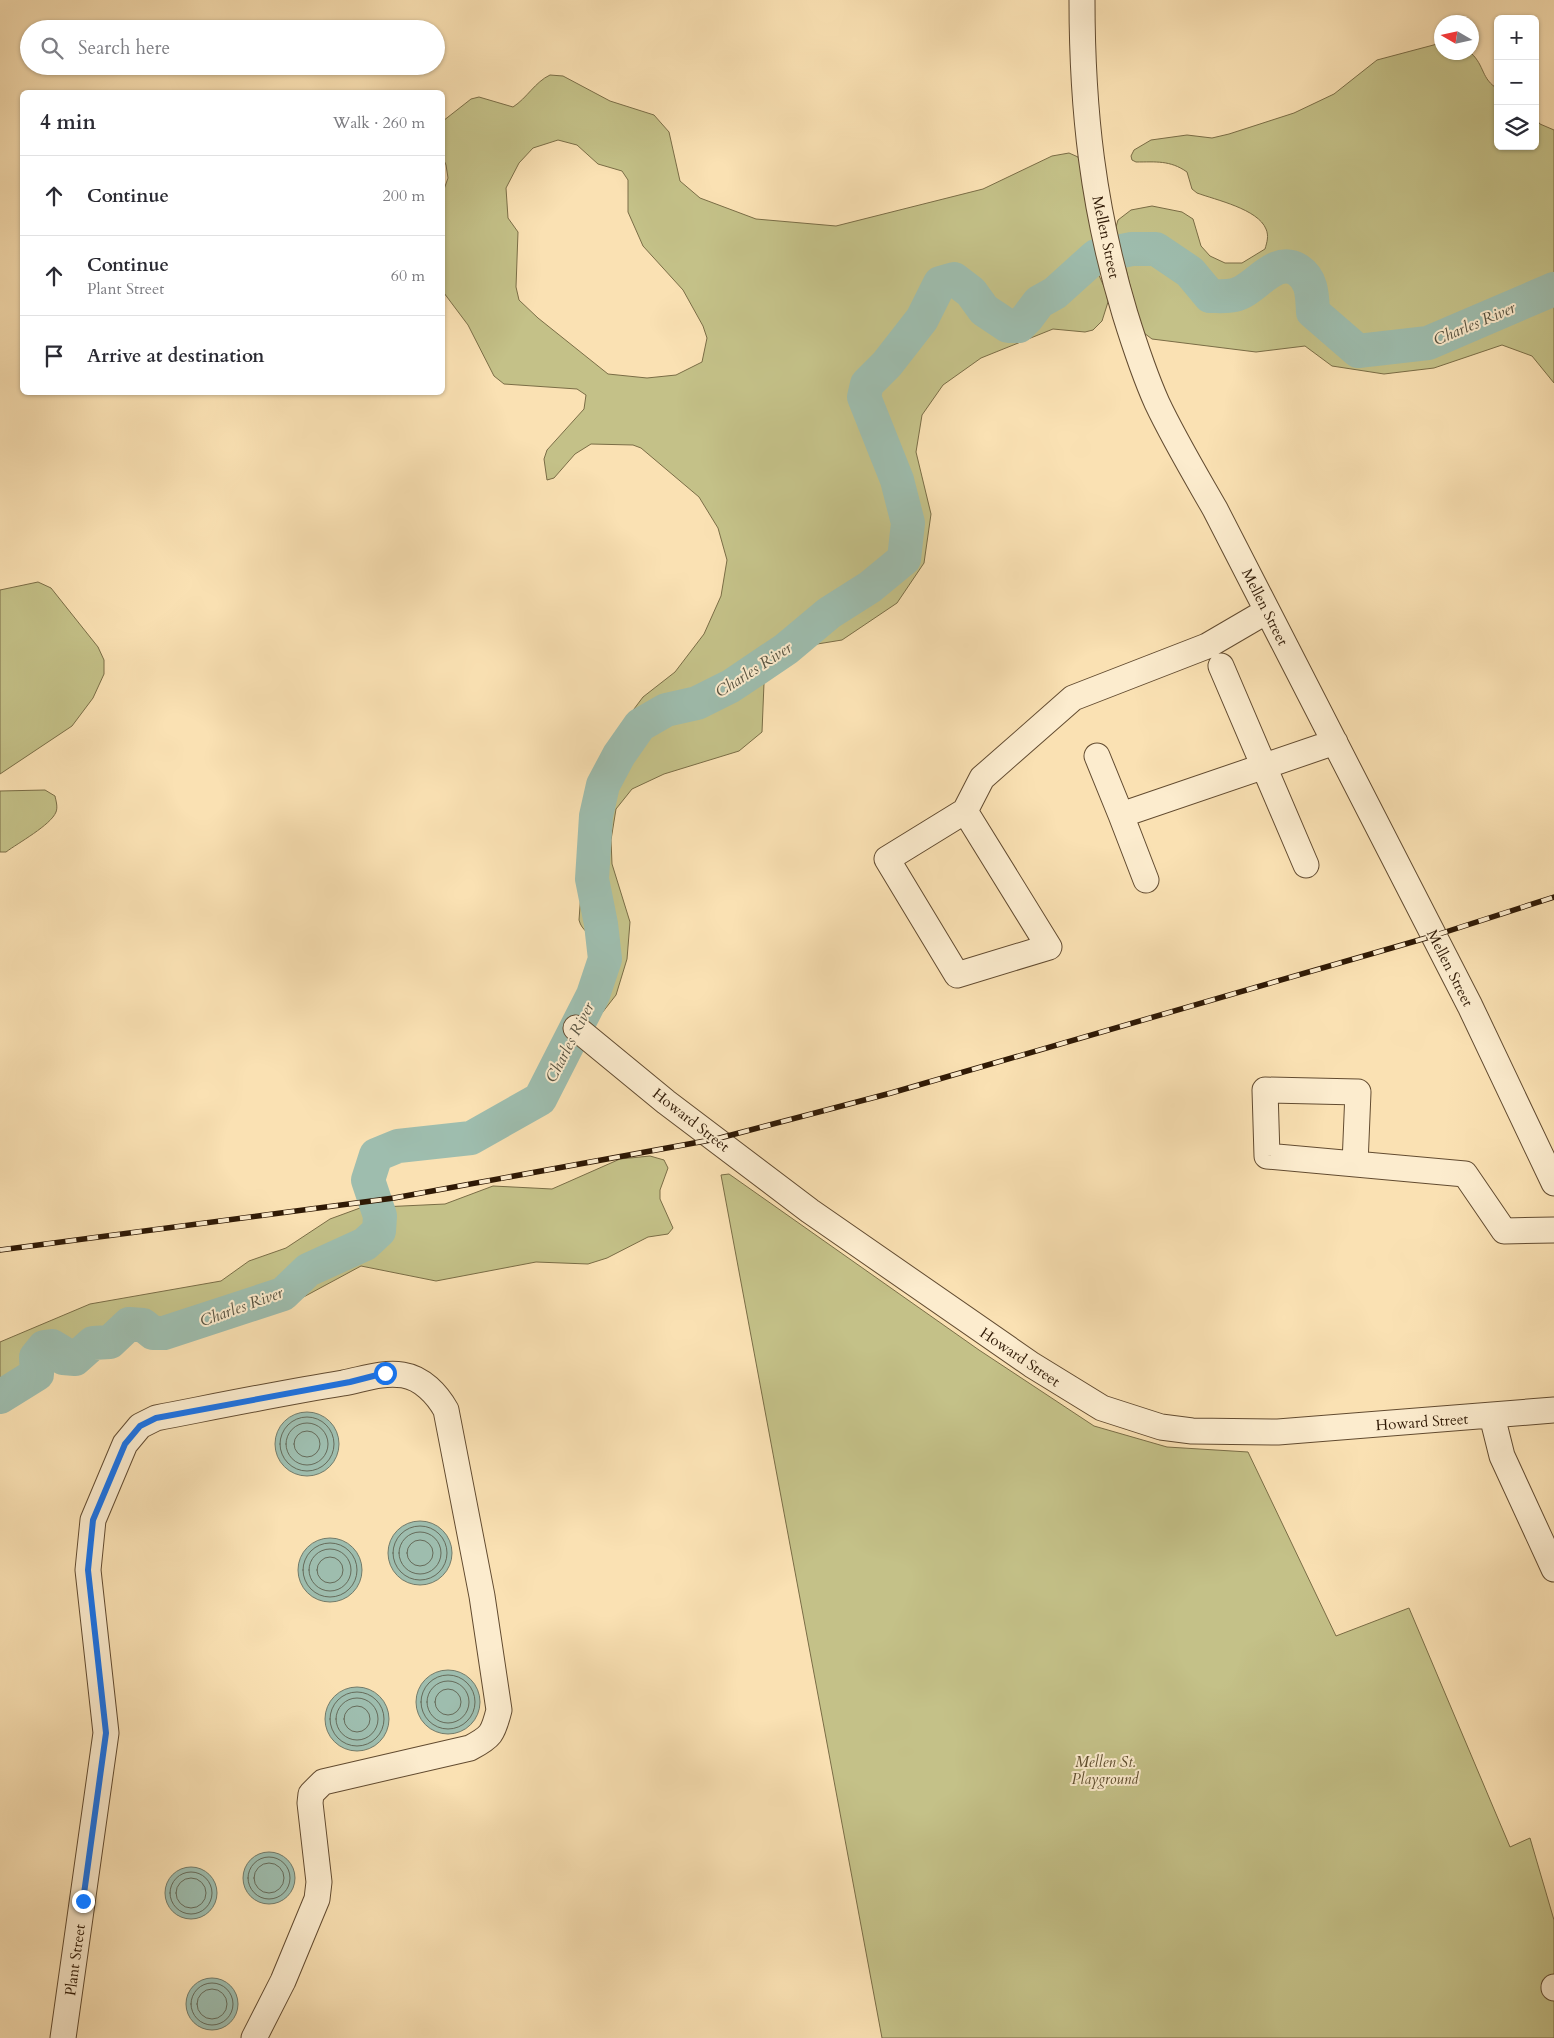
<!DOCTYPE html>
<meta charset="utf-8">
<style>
:root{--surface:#fff;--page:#f7f7f7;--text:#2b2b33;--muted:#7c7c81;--line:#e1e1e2}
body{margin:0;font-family:Cardo,serif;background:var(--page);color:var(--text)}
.controls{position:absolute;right:15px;top:15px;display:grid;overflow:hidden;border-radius:8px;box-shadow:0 1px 4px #0004}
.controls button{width:45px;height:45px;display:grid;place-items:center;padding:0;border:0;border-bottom:1px solid var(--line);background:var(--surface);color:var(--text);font:25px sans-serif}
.compass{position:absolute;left:1434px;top:15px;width:45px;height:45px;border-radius:50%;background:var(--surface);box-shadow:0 1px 4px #0004;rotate:279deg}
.stop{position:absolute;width:15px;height:15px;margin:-11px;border:4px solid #1a73e8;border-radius:50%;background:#fff}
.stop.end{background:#1a73e8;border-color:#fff;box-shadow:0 1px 5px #0008}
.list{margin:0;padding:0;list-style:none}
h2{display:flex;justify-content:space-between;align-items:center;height:65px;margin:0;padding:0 20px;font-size:21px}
h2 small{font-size:16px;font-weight:400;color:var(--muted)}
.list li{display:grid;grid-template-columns:32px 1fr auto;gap:15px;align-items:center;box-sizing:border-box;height:80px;padding:0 20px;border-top:1px solid var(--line)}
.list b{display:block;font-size:19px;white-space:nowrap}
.list p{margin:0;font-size:16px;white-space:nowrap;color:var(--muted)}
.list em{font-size:16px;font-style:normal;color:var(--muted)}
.icon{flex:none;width:28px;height:28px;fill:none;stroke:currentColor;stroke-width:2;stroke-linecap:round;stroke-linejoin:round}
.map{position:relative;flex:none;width:1554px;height:2038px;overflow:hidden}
.search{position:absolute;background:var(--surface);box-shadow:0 1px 4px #0004;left:20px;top:20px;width:425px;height:55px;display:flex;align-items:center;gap:12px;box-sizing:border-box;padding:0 18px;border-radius:28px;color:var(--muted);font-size:19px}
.panel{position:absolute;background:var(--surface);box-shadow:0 1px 4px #0004;left:20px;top:90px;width:425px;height:305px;border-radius:8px}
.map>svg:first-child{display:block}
.green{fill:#c4c188;stroke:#7a6d46;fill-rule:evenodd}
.water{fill:#9ebdae;stroke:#727b6a}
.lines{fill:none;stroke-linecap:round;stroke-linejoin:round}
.shore{stroke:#666b5a;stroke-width:1}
.river{stroke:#9ebdae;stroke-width:34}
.minor-casing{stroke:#624b30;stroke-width:27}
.minor{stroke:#fcecce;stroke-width:25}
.rail-casing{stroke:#2f1905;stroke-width:5.5}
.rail{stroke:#fcecce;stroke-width:4;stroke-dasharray:11;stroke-linecap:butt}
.route{stroke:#1a73e8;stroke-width:6}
.labels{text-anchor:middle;stroke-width:4;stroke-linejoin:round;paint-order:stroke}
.street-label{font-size:15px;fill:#2f1905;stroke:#fcecce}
.park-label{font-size:15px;font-style:italic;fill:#5c4b2c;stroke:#fcecce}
.water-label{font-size:16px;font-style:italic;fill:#565240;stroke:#fcecce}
</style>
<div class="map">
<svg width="1554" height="2038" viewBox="0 0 1554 2038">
<rect width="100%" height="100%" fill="#fae1b3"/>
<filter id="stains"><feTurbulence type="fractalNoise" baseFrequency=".004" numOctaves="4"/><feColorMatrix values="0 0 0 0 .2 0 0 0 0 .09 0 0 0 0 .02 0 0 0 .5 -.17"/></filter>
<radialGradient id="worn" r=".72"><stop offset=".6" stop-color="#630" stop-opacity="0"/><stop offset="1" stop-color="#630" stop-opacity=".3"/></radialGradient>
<path class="green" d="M1441,43L1442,52L1471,53C1485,66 1481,79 1498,89V146H1535V118L1540,124L1554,130V383L1532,356L1502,345L1434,368L1384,374L1332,366L1305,346L1256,352L1152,339L1144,333L1139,322L1124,261L1115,248L1114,234L1118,220L1131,210L1152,206L1182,212L1193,219L1201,246L1210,256L1225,263H1242L1265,249C1267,242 1269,236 1266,229C1258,209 1216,200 1197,193L1192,189L1187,172C1170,160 1156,162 1136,162L1132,160L1131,156L1134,150L1151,140L1187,135L1212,138L1229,134L1294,113L1334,94L1377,60Z
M550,75L563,76L610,101L654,115L669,132L680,181L700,198L756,219L836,226L983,189L1052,156L1069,153L1078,157L1081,166L1099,246L1096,259L1097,271L1106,291L1108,302L1102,321L1093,330L1085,332L1053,329L981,358L943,385L922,415L916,452L931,514L924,563L897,603L842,640L805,646L777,665L764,683L762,732L739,751L664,774L632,789L616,809L611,840L612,864L630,922L627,959L616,995L602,1013L594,1015L588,1013C579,990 599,966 594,943C591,932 582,932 579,920L587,810L591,787L613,737L643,697L675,672L704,634L721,596L727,560L718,528L699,497L641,448L633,445L591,444L575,454L554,478L547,480L544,459L547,450L584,409L586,395L577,389L504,384L494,376L468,325L444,293L443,289L442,195L448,178L446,165L443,158V121L471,99L479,97L513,107C527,98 535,82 550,75ZM558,140L577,145L598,164L622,171L628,180V212L643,246L683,290L703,326L707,338L702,362L676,375L647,378L608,374L538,318L519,300L516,287L518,232L508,218L506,188L519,163L533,148Z
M38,582L51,588L98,647L104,660V674L93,698L72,726L0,774V590Z
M45,790L55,796C56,801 58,807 56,812C51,825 18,843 6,852H0V791Z
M650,1156L664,1160L668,1168L660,1190V1199L673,1228L668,1234L648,1237L607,1258L588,1264L536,1262L436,1281L361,1266L285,1307L109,1333L0,1391V1342L90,1304L221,1281L249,1261L286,1248L330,1219L360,1208L445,1204L493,1186L552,1189L620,1159Z
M729,1174L979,1350L1094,1426L1167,1447L1248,1452L1336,1636L1409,1608L1510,1847L1530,1838L1554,1920V2038H882L721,1175Z"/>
<path class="water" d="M275 1444a32 32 0 1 1 64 0a32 32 0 1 1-64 0Z
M388 1553a32 32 0 1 1 64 0a32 32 0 1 1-64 0Z
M298 1570a32 32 0 1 1 64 0a32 32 0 1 1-64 0Z
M416 1702a32 32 0 1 1 64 0a32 32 0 1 1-64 0Z
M325 1719a32 32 0 1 1 64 0a32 32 0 1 1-64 0Z
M243 1878a26 26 0 1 1 52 0a26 26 0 1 1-52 0Z
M165 1893a26 26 0 1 1 52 0a26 26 0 1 1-52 0Z
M186 2004a26 26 0 1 1 52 0a26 26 0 1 1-52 0Z"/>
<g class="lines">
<path class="shore" d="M280 1444a27 27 0 1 1 54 0a27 27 0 1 1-54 0Z
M286 1444a21 21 0 1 1 42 0a21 21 0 1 1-42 0Z
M294 1444a13 13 0 1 1 26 0a13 13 0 1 1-26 0Z
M393 1553a27 27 0 1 1 54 0a27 27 0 1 1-54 0Z
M399 1553a21 21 0 1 1 42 0a21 21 0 1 1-42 0Z
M407 1553a13 13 0 1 1 26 0a13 13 0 1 1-26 0Z
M303 1570a27 27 0 1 1 54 0a27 27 0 1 1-54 0Z
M309 1570a21 21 0 1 1 42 0a21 21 0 1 1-42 0Z
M317 1570a13 13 0 1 1 26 0a13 13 0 1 1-26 0Z
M421 1702a27 27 0 1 1 54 0a27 27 0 1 1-54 0Z
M427 1702a21 21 0 1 1 42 0a21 21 0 1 1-42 0Z
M435 1702a13 13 0 1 1 26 0a13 13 0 1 1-26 0Z
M330 1719a27 27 0 1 1 54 0a27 27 0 1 1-54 0Z
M336 1719a21 21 0 1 1 42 0a21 21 0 1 1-42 0Z
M344 1719a13 13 0 1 1 26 0a13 13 0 1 1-26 0Z
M248 1878a21 21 0 1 1 42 0a21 21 0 1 1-42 0Z
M254 1878a15 15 0 1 1 30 0a15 15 0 1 1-30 0Z
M170 1893a21 21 0 1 1 42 0a21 21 0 1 1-42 0Z
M176 1893a15 15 0 1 1 30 0a15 15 0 1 1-30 0Z
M191 2004a21 21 0 1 1 42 0a21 21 0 1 1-42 0Z
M197 2004a15 15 0 1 1 30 0a15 15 0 1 1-30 0Z"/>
<path class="river" d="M0,1397L37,1374L36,1357L44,1347L52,1346L62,1352L63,1358L75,1359L93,1343L110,1342L129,1324L143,1325L153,1333H164L283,1294L308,1270L365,1244L379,1231L380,1216L368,1180L376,1155L398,1146L471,1138L540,1099L593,995L605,959L601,924L592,879L596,816L603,785L619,755L640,725L666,710L697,703L731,686L786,649L829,613L870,587L904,559L908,523L897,480L864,397L867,384L887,364L922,319L940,283L954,279L971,292L984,310L1008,326H1019L1027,318L1039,302L1055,293L1096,256L1132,249H1156L1190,272L1210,296C1218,296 1226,297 1234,295C1255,291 1274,255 1298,270C1313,280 1312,297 1313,312L1358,351L1428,343L1554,289"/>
<g class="minor-casing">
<path id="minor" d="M1082,0C1082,111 1093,208 1125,314C1134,343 1144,374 1157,403C1174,439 1195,474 1215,509L1470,1006L1554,1183
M1221,666L1306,865
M1097,756L1121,815L1335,742
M965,811L887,859L957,975L1049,947L965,811L982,778L1073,698L1207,646L1267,611
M1121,815L1146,880
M576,1028L666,1102L810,1211L1032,1365L1102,1408L1161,1427L1192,1431L1278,1432L1554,1410
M1355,1164L1358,1092L1265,1090L1267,1156L1465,1174L1504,1231L1554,1230
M1492,1416L1502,1456L1554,1569
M1554,1987V1988
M63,2038L106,1733L88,1570L93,1520L125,1444L140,1426L156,1418C218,1406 281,1393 343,1383C364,1379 382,1372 403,1375C422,1378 437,1394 446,1410L482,1596L499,1710C493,1734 491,1737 470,1748L323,1782L311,1794L310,1803L319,1882L317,1899L283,1981L254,2038"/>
</g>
<use href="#minor" class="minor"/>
<g class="rail-casing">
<path id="rail" d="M0,1250L394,1198L716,1139L891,1093L1433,936L1554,897"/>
</g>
<use href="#rail" class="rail"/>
</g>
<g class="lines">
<path class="route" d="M83,1901L106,1733L88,1570L93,1520L125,1444L140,1426L156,1418L350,1382L385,1373"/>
</g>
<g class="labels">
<g class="street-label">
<text transform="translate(1106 237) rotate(78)" y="5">Mellen Street</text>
<text transform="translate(1265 607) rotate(63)" y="5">Mellen Street</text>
<text transform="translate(1450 968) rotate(63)" y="5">Mellen Street</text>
<text transform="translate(691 1120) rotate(38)" y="5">Howard Street</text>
<text transform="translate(1020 1357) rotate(34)" y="5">Howard Street</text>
<text transform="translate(1422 1422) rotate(-4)" y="5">Howard Street</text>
<text transform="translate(75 1960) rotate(-82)" y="5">Plant Street</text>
</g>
<g class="park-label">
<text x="1105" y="1767">Mellen St.<tspan x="1105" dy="17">Playground</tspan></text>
</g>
<g class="water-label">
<text transform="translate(1474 323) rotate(-23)" y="6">Charles River</text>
<text transform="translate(753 669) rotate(-33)" y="6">Charles River</text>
<text transform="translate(569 1042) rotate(-63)" y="6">Charles River</text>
<text transform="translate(241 1306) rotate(-20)" y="6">Charles River</text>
</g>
</g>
<rect width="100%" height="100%" filter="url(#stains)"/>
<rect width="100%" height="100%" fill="url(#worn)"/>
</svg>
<div class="controls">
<button>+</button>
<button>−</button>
<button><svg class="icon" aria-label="layers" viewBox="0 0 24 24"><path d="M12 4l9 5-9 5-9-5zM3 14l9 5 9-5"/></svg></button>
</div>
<svg class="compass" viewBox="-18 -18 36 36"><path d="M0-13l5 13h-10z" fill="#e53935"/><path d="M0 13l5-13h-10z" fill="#7c7c81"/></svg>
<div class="stop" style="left:385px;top:1373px"></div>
<div class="stop end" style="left:83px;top:1901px"></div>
<div class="search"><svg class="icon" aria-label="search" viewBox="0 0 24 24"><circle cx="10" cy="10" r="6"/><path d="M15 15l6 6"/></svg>Search here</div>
<section class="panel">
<h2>4 min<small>Walk · 260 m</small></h2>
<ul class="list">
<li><svg class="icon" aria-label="ahead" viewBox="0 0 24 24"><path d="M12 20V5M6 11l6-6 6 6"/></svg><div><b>Continue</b></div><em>200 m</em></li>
<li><svg class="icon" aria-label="ahead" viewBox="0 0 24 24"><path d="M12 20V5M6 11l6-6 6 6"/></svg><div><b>Continue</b><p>Plant Street</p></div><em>60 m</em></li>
<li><svg class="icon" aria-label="arrive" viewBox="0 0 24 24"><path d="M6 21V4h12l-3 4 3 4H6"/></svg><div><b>Arrive at destination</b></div></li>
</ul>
</section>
</div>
